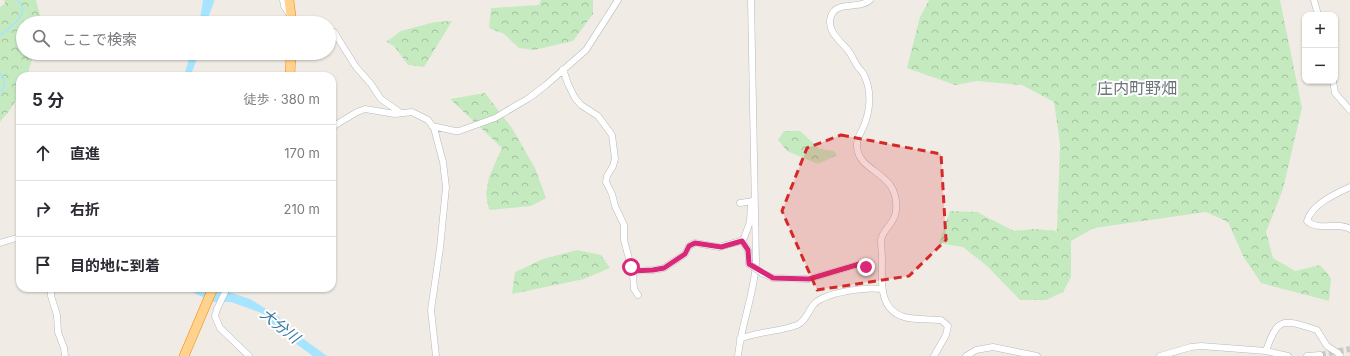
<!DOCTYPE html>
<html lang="ja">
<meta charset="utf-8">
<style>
:root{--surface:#fff;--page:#f2f2f3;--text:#2b2b33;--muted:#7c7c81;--line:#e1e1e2}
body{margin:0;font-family:Inter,"Noto Sans JP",sans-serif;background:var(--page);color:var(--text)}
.controls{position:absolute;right:12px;top:12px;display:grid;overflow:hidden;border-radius:8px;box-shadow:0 1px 3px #0004}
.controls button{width:36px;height:36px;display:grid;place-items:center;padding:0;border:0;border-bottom:1px solid var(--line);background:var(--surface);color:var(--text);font:20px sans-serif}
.stop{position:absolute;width:12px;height:12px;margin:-9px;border:3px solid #db2777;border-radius:50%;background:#fff}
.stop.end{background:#db2777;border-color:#fff;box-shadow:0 1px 4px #0008}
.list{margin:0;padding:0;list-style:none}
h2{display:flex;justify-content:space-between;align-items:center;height:52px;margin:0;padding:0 16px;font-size:17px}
h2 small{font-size:13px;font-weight:400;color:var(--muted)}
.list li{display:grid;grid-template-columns:26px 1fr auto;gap:12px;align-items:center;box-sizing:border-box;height:56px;padding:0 16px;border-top:1px solid var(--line)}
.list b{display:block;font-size:15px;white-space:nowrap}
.list em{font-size:13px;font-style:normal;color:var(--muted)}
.icon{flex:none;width:22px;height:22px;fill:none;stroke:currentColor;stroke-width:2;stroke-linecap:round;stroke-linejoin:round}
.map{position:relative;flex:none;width:1350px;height:356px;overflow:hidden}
.search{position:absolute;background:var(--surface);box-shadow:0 1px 3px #0004;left:16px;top:16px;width:320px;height:44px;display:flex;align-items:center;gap:10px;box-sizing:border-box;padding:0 14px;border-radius:22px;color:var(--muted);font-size:15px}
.panel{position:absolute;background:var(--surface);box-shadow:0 1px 3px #0004;left:16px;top:72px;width:320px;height:220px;border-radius:12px}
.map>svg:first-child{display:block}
.forest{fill:url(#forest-crowns)}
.water{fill:#a6e4ff}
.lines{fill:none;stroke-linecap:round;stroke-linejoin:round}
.stream{stroke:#a6e4ff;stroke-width:1.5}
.minor-tunnel{stroke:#cbcac6;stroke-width:6;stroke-dasharray:6 3;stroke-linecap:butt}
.minor-casing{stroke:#b5b9bd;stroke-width:7}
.highway-casing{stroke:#f58700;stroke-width:10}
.minor{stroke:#fff;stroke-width:6}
.highway{stroke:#ffd38d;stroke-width:9}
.minor-bridge-casing{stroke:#b5b9bd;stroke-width:7;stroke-linecap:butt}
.minor-bridge{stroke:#fff;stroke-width:6}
.route{stroke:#db2777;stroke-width:5}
.marked{fill:#d62828;fill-opacity:0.2;stroke:#d62828;stroke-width:3;stroke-dasharray:8 5;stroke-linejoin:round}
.labels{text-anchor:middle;stroke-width:4;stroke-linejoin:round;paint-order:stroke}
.water-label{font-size:15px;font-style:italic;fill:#357ca7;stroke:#fff}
.quarter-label{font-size:16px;fill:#6d7579;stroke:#fff}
</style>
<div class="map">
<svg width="1350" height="356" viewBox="0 0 1350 356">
<defs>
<pattern id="forest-crowns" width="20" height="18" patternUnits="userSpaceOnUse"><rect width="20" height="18" fill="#c5eac0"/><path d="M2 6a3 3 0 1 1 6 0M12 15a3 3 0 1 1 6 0" fill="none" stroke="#a3c1a0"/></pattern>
</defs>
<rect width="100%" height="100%" fill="#f0ece5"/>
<path class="forest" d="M4,0H36L42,23H23V53H34L27,76H20C20,99 14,105 0,122V7L5,4Z
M541,0H593V14L573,41L534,50L519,48L504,34L489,28L491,8L539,5Z
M929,0H1280L1302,108L1283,189L1266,232L1273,258L1295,271L1320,265L1331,278L1329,301L1261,283L1243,256L1228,222L1206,212L1094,228L1071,241V277L1063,292L1046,300H1020L987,266L963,247L939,243L950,211L977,212L1014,231L1034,229L1057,231L1060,144L1054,102L1022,85L977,81L955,85L907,68L920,17Z
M452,21L424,67L408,65L394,46L386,42L401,31L435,22Z
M485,93L512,128L535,168L546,198L531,206L489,210L486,194L489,177L502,148L450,99Z
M784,131H800L820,149L834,151L837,155L818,164L787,151L778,140Z
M577,250L601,255L610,268L584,279L512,294L515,272L543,259Z"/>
<path class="water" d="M203,0H214V2L206,23H198L200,19Z
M191,53H199L192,72L190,76H181L185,72Z
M184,288H216L250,299L279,317L286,328L305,340L327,356H313L274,328L264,314L231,302H213Z"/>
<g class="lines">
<path class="stream" d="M0,35C10,27 33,14 17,0
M0,73L3,76L5,86L0,92"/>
<path class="minor-tunnel" d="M1320,355L1350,349"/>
<g class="minor-casing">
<path id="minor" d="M283,0L284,6L289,14
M870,0C860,10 837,0 831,16C826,30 839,40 847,49C852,55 854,61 858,67C861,71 864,73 865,77C872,93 870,112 863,128C860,134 856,140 857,147C859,174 900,171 896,211C895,223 883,229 881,240C881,247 882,253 882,259C882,281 878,309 904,317C915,320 930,319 941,320L948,326L946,335L934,356
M1314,0L1318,15
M329,30L334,32L356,67L371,84L381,99L401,113
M563,69L568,84L575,98L581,105L598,116L612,135L615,159L613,166L607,176L606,182L612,194L615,206L624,225V240L633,274L634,289L638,295
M1333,81L1335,93L1350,110
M432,126L455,131H459L495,118L529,98L546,85L586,50L618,0
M332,127L357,112L365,109L395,114L412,112L428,120L434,128L443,162L446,187L440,248L431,310L436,356
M1350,187C1335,194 1312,204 1307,221C1319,232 1338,221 1350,229
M740,203L754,201
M742,241L748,250L749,264
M0,243L20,237
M632,271L653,270L664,268L685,254L689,246L695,243L719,247L741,241L744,238L750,222L751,203L752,201
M762,273L773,278L809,279L863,263L868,271
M51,288V296L57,315L58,332L64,348L65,356
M227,288L217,309L215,316L220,328L249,356
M740,339C758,331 779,332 797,325C806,321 808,311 814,304C826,292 866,287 882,289
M1266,351C1278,315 1284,320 1317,330L1327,346L1338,353L1340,356
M738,356C741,325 754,295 756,263L751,0
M966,356L976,350L993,347L1037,356
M1160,356L1191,347L1201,346L1266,351L1288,356
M1307,356L1320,355"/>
</g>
<g class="highway-casing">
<path id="highway" d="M289,0L292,23
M290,76L291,53
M184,356L213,288"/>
</g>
<use href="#minor" class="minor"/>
<use href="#highway" class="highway"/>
<g class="minor-bridge-casing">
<path id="minor-bridge" d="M749,264L762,273"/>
</g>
<use href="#minor-bridge" class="minor-bridge"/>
</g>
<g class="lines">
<path class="route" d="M631,267L632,271L653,270L664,268L685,254L689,246L695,243L721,247L742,241L748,250L749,264L773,278L809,279L863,263L866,267"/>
</g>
<path class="marked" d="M841,135L941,154L946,240L909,276L817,290L782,211L807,148Z"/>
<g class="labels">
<g class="water-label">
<text transform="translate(280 326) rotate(39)" y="5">大分川</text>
</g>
<g class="quarter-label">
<text x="1137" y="94">庄内町野畑</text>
</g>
</g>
</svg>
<div class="controls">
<button>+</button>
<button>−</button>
</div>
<div class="stop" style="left:631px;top:267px"></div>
<div class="stop end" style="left:866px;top:267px"></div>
<div class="search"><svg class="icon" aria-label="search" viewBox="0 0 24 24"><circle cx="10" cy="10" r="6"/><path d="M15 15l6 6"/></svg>ここで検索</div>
<section class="panel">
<h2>5 分<small>徒歩 · 380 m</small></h2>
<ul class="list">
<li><svg class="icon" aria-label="ahead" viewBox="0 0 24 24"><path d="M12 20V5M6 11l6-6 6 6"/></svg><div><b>直進</b></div><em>170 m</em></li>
<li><svg class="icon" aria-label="right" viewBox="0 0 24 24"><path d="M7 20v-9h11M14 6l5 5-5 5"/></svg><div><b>右折</b></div><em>210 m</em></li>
<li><svg class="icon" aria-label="arrive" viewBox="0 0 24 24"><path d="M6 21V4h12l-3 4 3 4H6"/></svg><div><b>目的地に到着</b></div></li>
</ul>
</section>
</div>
